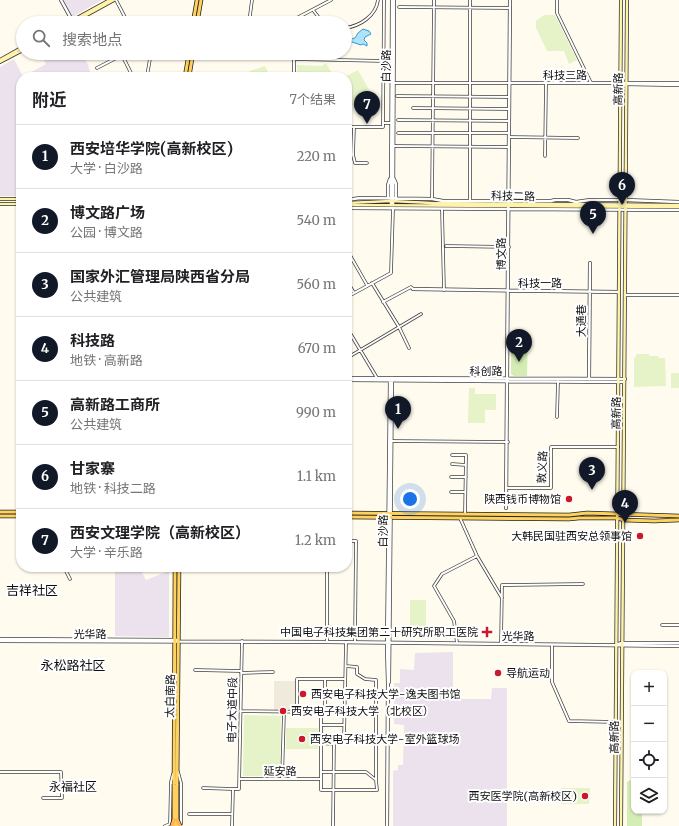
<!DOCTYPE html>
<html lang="zh">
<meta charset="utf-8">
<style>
:root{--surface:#fff;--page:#f2f2f2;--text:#202124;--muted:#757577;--line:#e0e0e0;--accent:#111827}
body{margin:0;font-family:Merriweather,"Noto Sans SC",serif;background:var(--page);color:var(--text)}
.controls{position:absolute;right:12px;bottom:12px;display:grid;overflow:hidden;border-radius:8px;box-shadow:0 1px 3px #0004}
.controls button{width:36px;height:36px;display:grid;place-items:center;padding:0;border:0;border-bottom:1px solid var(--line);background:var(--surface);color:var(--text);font:20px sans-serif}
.you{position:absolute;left:410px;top:499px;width:14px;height:14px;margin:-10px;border:3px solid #fff;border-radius:50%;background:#1a73e8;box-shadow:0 0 0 6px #1a73e833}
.badge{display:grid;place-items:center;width:26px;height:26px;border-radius:50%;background:var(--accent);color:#fff;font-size:13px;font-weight:700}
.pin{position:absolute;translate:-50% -33px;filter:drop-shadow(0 1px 2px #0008)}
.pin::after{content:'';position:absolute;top:21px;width:14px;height:12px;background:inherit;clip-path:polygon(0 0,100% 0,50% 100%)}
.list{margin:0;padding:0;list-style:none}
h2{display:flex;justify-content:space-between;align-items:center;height:52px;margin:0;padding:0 16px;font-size:17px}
h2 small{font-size:13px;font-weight:400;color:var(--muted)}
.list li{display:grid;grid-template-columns:26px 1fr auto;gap:12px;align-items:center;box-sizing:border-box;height:64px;padding:0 16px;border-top:1px solid var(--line)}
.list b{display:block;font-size:15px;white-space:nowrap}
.list p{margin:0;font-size:13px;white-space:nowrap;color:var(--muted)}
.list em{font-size:13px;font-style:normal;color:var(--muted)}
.icon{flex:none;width:22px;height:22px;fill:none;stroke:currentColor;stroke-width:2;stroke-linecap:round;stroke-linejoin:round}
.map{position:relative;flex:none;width:679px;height:826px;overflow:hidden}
.search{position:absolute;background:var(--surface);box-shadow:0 1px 3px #0004;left:16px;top:16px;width:336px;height:44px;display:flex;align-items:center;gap:10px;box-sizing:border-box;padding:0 14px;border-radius:22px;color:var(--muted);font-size:15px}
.panel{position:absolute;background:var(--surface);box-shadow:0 1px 3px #0004;left:16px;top:72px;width:336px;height:500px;border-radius:16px}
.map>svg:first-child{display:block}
.industrial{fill:#ece2ed}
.green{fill:#d4edb5}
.pitch{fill:#e6f3c8}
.plaza{fill:#f0eadd}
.water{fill:#afe2fb;stroke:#309cd8}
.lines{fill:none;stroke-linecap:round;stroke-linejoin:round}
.minor-casing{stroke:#414141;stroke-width:3.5}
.tertiary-casing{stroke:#414141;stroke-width:4}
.secondary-casing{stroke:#303030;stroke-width:4}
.primary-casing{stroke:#1f1f1f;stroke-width:4.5}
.minor{stroke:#fff;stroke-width:2}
.tertiary{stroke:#fff;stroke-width:2.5}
.secondary{stroke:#fff2aa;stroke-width:2.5}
.primary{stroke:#ffd25f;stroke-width:3}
.primary-bridge-casing{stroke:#1f1f1f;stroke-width:4.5;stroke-linecap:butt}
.trunk-bridge-casing{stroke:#1f1f1f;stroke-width:5;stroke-linecap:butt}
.primary-bridge{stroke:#ffd25f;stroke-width:3}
.trunk-bridge{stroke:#ffb456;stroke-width:3.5}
.poi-dot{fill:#ca1a2a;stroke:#fff;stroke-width:1.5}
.labels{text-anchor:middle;stroke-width:4;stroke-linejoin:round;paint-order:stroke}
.street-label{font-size:11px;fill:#0e0e0e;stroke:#fff}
.poi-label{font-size:11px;fill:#0e0e0e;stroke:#fff;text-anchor:end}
.neighbourhood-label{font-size:12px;fill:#0e0e0e;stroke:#fff}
.quarter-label{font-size:13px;fill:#0e0e0e;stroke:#fff}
</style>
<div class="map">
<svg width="679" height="826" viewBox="0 0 679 826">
<rect width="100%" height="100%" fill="#fffbef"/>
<path class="industrial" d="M63,0H102L72,17Z
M40,53H51L53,57L61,53H81L89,66L88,67L93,77H27L26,75L46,64Z
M14,59L23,77H21V196H0V67Z
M126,567H139L146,580L169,571V637L115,636V571Z
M453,652V699H491L492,688H507V826H393V771L398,770V765H403L404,725L394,724V683H400V669L414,670L415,653Z"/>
<path class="green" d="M528,332L527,376H514L511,374V333Z
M634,778V811H642V826H627V782Z"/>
<path class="pitch" d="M544,15H555L577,60L569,64L564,51H547L536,28V21Z
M326,63L334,77H297V65L322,66Z
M265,66L270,77H243L250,71Z
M358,70L373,97L354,108L347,96V77H345Z
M637,354H649V356H658L659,358H665L666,386L634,387V359Z
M671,373H679V388H671Z
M469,388H475V394H496V410H485V423H468Z
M410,600H426V631H410Z
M244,715L281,716L280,776H243Z
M286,728H318V749H286Z
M561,788H590L589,804H561Z"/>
<path class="plaza" d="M274,681H295V711L274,710Z"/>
<path class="water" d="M363,29L369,31L371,34L365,37L364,40L367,43V46L363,44L361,45L352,42H345V39L348,40L355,38L358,33Z"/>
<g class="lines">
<g class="minor-casing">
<path id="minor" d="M116,0L128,23
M557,0V13L591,83
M399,7L510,8
M313,10L320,19L326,23
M249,23L252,0
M293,23V20L331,0
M345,28C360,26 376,16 378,0
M294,53V77
M122,55L133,77
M294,59L384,61
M97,68L126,53
M146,77L147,76L151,53
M393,83H510
M397,96L509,97
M413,108L509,109
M398,120L509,121
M383,123H391
M347,127H383L384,0
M354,127L353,155L355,163H367
M398,133H509
M509,137L578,138
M393,146L509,147
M347,155H353
M545,156L546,83
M432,199L434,0
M470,201V0
M442,209L444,290
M446,246L509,247
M347,250L367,285
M347,281L354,293
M372,283L399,327L409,348
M347,297L391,273L393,209
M383,302L411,287L413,289
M347,328L377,378
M347,358L421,314
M557,417L558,381
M390,441L508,442
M452,455H466L465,514
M452,464L466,465
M451,477H466
M507,488H551V447H618
M451,492H465
M460,518L477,556L502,598
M347,541H356L355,642
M64,567L70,579
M327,567V642
M662,625H679
M457,643L454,621L434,586L442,574L477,556
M501,644L502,585L583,584
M552,645V682L569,721L616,722
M346,666L357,667V674L365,679L376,680V780
M195,670L241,671
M241,673L273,672
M240,711L321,712
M297,712V679H345
M321,725H344
M344,740L346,642
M321,743L333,744
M0,772H61L62,798H43
M178,772L181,783V824
M321,772H366L376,780L377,790H321V712L325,708V679
M239,779H321
M282,779L284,712
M203,788L233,789
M61,790H95
M189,814H232
M170,824L171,782L173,774
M165,826L170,824
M232,826L233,789H239L242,641
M333,826L334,740H376"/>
</g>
<g class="tertiary-casing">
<path id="tertiary" d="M61,0L73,22
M510,83H679
M625,84L679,85
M394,179L396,184V199
M388,198V185L390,179
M347,200L360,198L432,199L443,201H551L555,200H568L576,202L590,200H626L679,202
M391,205L392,0
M393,205L394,0
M347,208L679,210
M413,289L618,292
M625,295H679
M347,378L625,379
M589,379L590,263
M347,380L624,382
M506,508L510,0
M0,639L177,640
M0,641L327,642L679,646
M618,644L622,643H679
M389,682L392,378
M387,826L388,684L387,648L390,378"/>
</g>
<g class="secondary-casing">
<path id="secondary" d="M68,23L110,0
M72,23L114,0
M0,60L23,47
M0,62L23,50
M0,199H21
M347,203L391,201L432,203L679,205
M0,204H21
M347,205L679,207
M615,826L621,0
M621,826L627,0"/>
</g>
<g class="primary-casing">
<path id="primary" d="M193,23L197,0
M197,23L201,0
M185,77L189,53
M189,77L193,53
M0,512H21
M347,513L569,515L587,513L679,516
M0,516H21
M347,517L569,519L579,518H617L624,520L654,521L679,520
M174,784L175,567
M177,785L179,567"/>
</g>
<use href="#minor" class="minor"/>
<use href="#tertiary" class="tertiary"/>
<use href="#secondary" class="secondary"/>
<use href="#primary" class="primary"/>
<g class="primary-bridge-casing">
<path id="primary-bridge" d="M174,826V784
M177,826V785"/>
</g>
<g class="trunk-bridge-casing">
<path id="trunk-bridge" d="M177,820L180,826
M172,826L174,820"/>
</g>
<use href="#primary-bridge" class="primary-bridge"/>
<use href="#trunk-bridge" class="trunk-bridge"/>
</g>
<g class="poi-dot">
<circle cx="569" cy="499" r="4"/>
<circle cx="640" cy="536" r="4"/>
<path d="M485 626h4v4h4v4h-4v4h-4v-4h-4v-4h4z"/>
<circle cx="498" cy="673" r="4"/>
<circle cx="303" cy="694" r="4"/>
<circle cx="283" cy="711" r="4"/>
<circle cx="302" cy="739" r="4"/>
<circle cx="585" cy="796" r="4"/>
</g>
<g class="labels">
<g class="street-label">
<text transform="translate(386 66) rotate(-89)" y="4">白沙路</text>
<text x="565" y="79">科技三路</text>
<text transform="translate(618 89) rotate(-89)" y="4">高新路</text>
<text transform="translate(513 196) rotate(1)" y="4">科技二路</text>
<text transform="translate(501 254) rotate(-90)" y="4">博文路</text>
<text x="540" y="287">科技一路</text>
<text transform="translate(581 321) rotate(-90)" y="4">大通巷</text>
<text x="486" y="375">科创路</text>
<text transform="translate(616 413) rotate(-89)" y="4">高新路</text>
<text transform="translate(542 467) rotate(-87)" y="4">敦义路</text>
<text transform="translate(383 531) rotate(-89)" y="4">白沙路</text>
<text x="90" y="638">光华路</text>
<text x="518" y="640">光华路</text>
<text transform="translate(170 696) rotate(-89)" y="4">太白南路</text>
<text transform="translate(232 710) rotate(-89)" y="4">电子大道中段</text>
<text transform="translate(614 737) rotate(-90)" y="4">高新路</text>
<text transform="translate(280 771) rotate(1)" y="4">延安路</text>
</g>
<g class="poi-label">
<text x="561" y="503">陕西钱币博物馆</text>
<text x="632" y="540">大韩民国驻西安总领事馆</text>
<text x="478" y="636">中国电子科技集团第二十研究所职工医院</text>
<text x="506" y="677" text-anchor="start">导航运动</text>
<text x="311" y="698" text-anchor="start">西安电子科技大学-逸夫图书馆</text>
<text x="291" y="715" text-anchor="start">西安电子科技大学（北校区）</text>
<text x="310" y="743" text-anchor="start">西安电子科技大学-室外篮球场</text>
<text x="577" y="800">西安医学院(高新校区)</text>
</g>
<g class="neighbourhood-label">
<text x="73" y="791">永福社区</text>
</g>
<g class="quarter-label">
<text x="32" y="595">吉祥社区</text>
<text x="73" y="670">永松路社区</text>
</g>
</g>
</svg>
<div class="controls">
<button>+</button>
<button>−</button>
<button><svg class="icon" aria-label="locate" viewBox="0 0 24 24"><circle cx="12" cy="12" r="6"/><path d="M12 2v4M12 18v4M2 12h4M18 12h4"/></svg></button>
<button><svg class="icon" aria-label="layers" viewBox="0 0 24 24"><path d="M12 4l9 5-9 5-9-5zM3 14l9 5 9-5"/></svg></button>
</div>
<div class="you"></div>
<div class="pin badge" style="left:398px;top:429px">1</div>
<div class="pin badge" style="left:519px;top:362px">2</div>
<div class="pin badge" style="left:592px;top:490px">3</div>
<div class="pin badge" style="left:625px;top:523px">4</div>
<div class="pin badge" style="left:593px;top:234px">5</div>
<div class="pin badge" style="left:622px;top:205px">6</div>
<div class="pin badge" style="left:367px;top:124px">7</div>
<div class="search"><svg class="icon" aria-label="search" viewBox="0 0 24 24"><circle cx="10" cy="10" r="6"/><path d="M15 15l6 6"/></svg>搜索地点</div>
<section class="panel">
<h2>附近<small>7个结果</small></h2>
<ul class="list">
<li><span class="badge">1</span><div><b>西安培华学院(高新校区)</b><p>大学 · 白沙路</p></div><em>220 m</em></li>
<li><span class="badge">2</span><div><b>博文路广场</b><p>公园 · 博文路</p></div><em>540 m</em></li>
<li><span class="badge">3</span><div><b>国家外汇管理局陕西省分局</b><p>公共建筑</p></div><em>560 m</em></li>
<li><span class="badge">4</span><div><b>科技路</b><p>地铁 · 高新路</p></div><em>670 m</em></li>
<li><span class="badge">5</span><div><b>高新路工商所</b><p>公共建筑</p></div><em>990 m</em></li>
<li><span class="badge">6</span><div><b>甘家寨</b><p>地铁 · 科技二路</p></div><em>1.1 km</em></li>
<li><span class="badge">7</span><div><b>西安文理学院（高新校区）</b><p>大学 · 辛乐路</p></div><em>1.2 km</em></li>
</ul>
</section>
</div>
